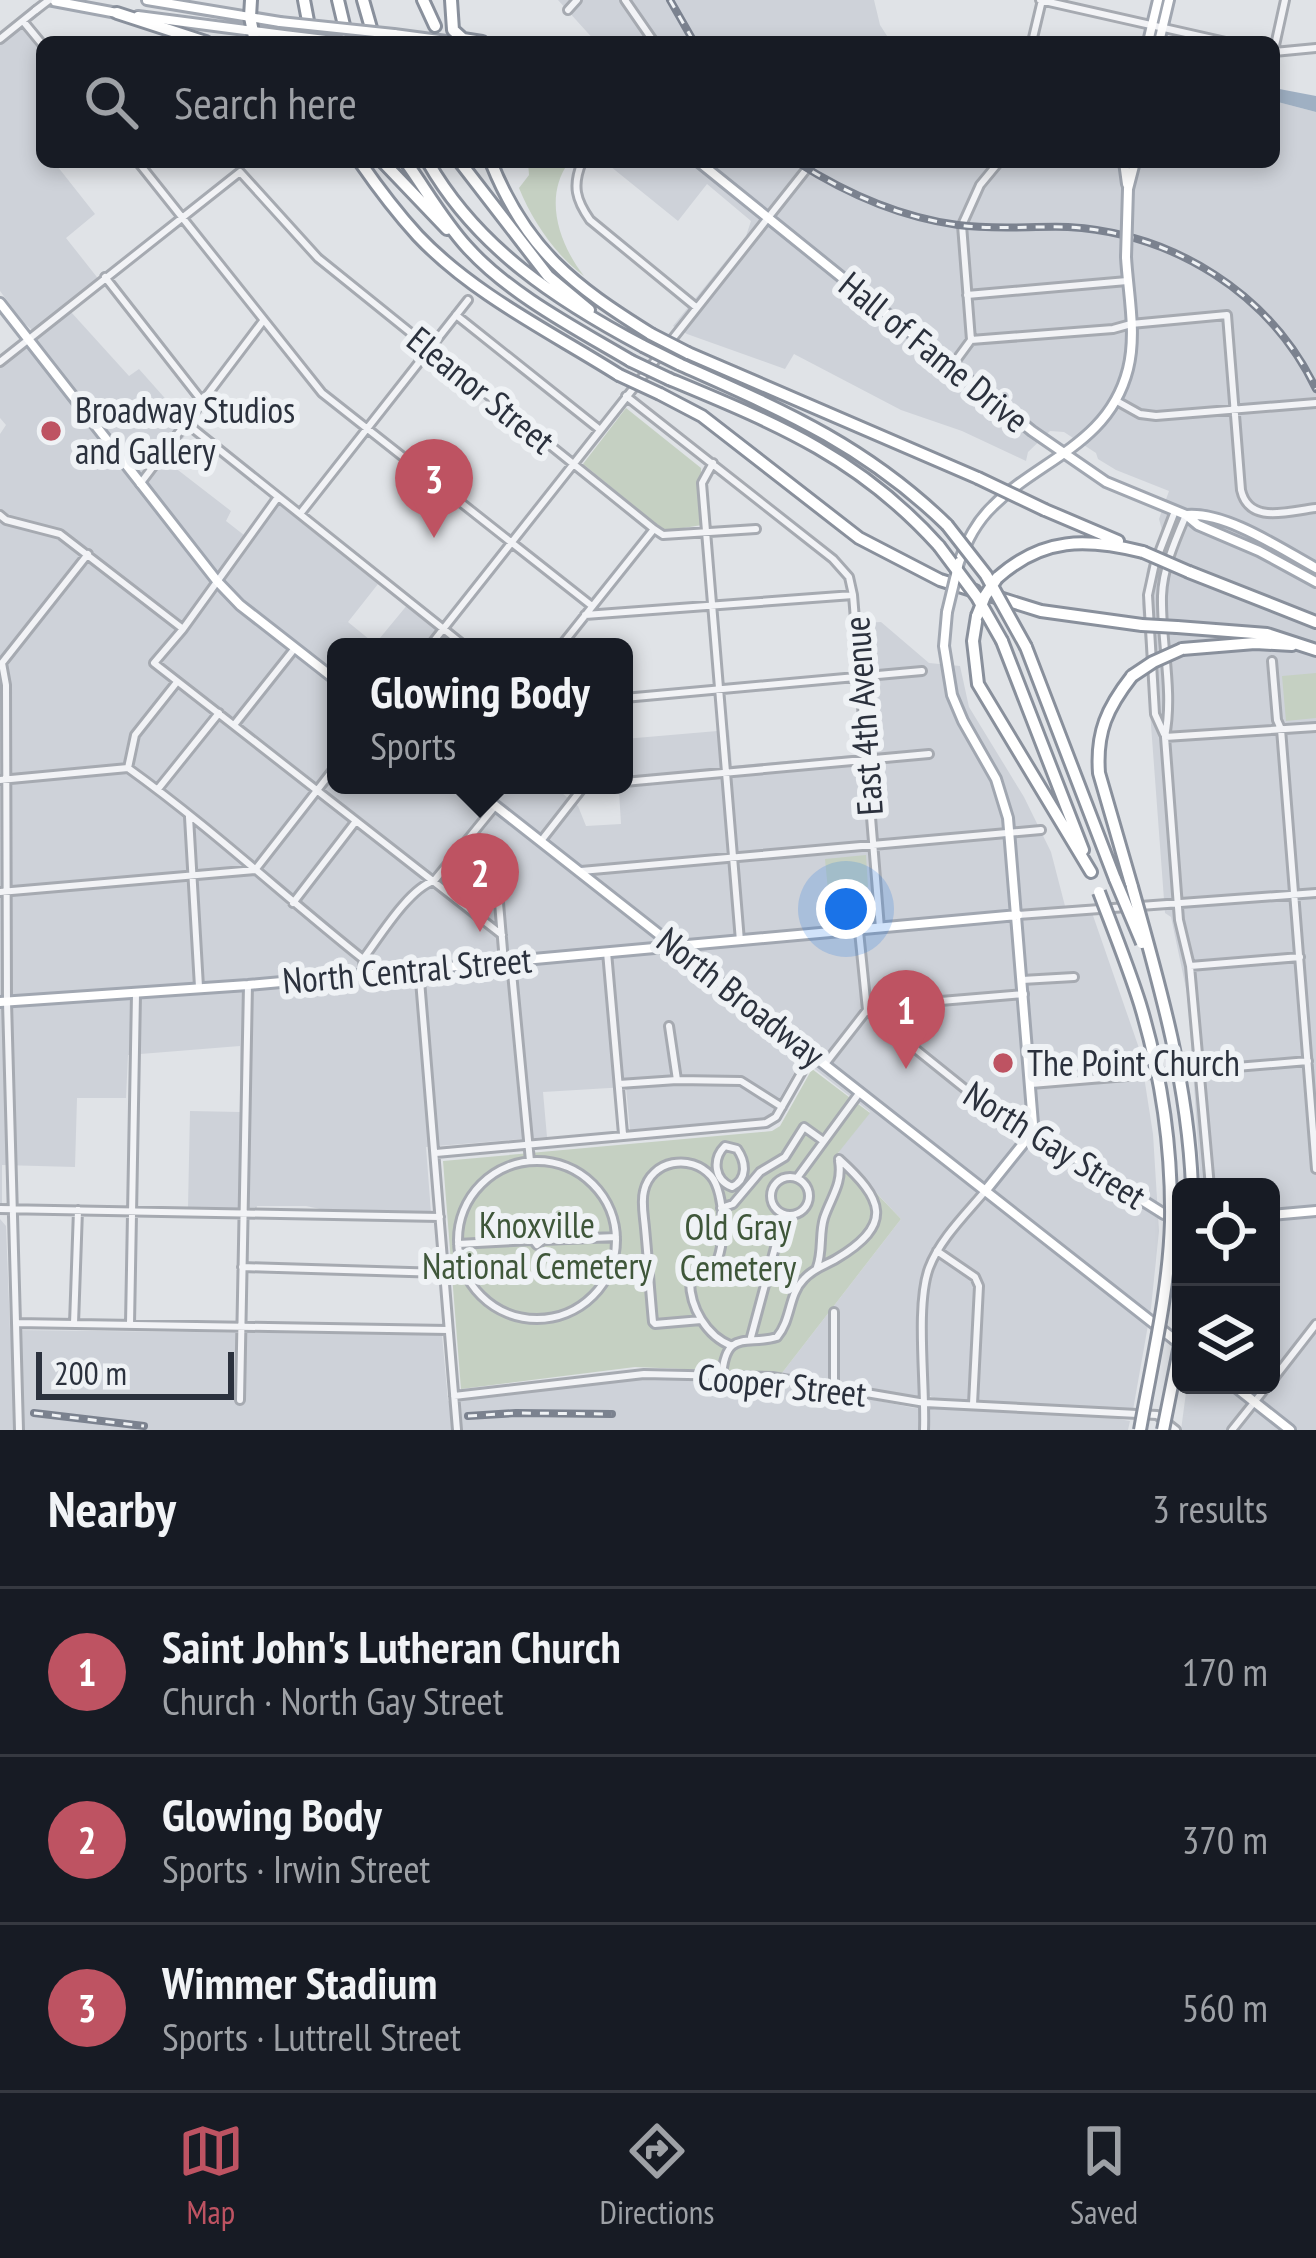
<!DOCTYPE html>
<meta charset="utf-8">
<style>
:root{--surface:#171b24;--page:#242831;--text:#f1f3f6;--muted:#9ea1a6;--line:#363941;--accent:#be5362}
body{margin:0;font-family:"PT Sans Narrow",sans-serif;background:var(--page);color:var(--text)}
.controls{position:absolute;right:36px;bottom:36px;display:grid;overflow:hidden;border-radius:18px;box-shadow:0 6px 18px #0003}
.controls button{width:108px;height:108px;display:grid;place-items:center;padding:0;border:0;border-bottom:3px solid var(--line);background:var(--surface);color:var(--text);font:60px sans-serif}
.scale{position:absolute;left:36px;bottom:30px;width:198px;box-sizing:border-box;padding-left:12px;border:6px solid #2b313d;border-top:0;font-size:33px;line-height:42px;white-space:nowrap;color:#2b313d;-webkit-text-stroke:9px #eff2f5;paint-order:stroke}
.you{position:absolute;left:846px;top:909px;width:42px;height:42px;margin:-30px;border:9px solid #fff;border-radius:50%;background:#1a73e8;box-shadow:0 0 0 18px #1a73e833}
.badge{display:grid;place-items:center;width:78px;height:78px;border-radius:50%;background:var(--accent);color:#fff;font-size:39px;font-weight:700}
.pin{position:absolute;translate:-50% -99px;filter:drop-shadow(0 3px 6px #0008)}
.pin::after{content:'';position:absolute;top:63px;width:42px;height:36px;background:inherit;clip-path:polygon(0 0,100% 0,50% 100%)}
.popup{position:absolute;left:327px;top:638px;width:306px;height:156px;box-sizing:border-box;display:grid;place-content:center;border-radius:18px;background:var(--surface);filter:drop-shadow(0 3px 9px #0005);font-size:39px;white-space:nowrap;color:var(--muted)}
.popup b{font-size:45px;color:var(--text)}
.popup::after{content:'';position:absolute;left:50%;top:100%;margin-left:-24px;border:24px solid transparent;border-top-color:var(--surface)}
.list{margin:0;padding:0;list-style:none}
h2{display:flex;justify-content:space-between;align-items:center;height:156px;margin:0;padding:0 48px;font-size:51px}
h2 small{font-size:39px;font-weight:400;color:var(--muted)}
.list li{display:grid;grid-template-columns:78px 1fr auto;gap:36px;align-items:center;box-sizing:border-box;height:168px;padding:0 48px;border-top:3px solid var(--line)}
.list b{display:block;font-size:45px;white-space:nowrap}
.list p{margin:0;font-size:39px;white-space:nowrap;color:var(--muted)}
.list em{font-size:39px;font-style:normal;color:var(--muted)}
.icon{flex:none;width:66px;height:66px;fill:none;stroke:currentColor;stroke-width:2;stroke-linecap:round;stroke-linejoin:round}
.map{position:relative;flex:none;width:1316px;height:1430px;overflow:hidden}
.search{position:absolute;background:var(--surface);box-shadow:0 6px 18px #0003;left:36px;right:36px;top:36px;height:132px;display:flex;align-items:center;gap:30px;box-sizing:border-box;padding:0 42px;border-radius:18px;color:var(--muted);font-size:45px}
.sheet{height:660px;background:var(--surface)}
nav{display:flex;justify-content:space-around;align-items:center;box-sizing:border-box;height:168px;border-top:3px solid var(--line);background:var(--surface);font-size:33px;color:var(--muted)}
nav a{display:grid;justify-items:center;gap:6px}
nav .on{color:var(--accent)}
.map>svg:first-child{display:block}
.built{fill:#ced2d9}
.green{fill:#c5d0c2}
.water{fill:#9fb0c3}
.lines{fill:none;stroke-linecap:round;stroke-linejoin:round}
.minor-casing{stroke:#a6aab1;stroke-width:12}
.major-casing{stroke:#a1a7b1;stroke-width:14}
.highway-casing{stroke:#89909c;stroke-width:16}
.minor{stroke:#f2f3f6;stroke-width:6}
.major{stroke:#fff;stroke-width:8}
.highway{stroke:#fff;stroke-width:10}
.rail-casing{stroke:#7b828f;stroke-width:8}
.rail{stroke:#eff2f5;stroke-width:3;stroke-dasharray:9;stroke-linecap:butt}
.minor-bridge-casing{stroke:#a6aab1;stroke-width:12;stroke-linecap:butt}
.major-bridge-casing{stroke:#a1a7b1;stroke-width:14;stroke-linecap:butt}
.highway-bridge-casing{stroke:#89909c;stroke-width:16;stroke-linecap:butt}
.minor-bridge{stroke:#f2f3f6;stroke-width:6}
.major-bridge{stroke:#fff;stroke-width:8}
.highway-bridge{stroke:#fff;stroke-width:10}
.poi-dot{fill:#be5362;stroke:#eff2f5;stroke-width:4.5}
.labels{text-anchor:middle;stroke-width:12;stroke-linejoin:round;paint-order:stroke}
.street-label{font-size:36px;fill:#2b313d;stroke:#eff2f5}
.poi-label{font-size:36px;fill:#2b313d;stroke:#eff2f5;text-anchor:start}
.park-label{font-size:36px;fill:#3f573a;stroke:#eff2f5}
</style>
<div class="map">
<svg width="1316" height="1430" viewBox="0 0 1316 1430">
<rect width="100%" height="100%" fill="#e0e3e7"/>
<path class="built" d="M558,0H874L880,25L891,42H596Z
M21,26L42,54V162H54L95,214L66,238L104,286L71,312L129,376L139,369L171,405L194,425L165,460L231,511L226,521L249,539L278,504L378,584L348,622L375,644L413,598L452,628L437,647H336V785H552L578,806L586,826L621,824L619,791L616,785H624V739L729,730L732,766L875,753L862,623L881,622L929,663L960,666L969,707L1024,797L1051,852L1065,906L1089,904L1140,1051L1153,1134L1159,1231L1151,1308L1133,1410L940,1401L930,1396L913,1398L782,1373L901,1219L838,1152L870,1112L802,1059L770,1115L766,1118L630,1130L626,1087L543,1092L547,1137L426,1147L431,1213L325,1210L306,1206H257L256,1211L188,1208L190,1111L240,1112V1046L128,1055L126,1098H77L75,1167L2,1165V1205H0V434L6,425L0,418V367L38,335L23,322L0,291V43Z
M1274,101L1316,112V1430H1181L1187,1385H1271V1187H1201L1188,998L1171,917L1165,913L1142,604L1147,569L1162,530L1159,519L1169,491L1116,470L1098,459L1096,453L1064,432L1050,431L1028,452L1026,461L962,431L901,410L794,354L785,369L687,334L673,326L746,236L751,221L707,184L678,221L605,162H1274Z
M0,1219L6,1226L10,1330L442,1335L448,1401L641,1377H670L784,1382L914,1408L1101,1416L1130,1421L1128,1430H0Z"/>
<path class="green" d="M528,162H569C543,197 559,244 584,276C555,255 532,220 519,188L529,175Z
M626,408L701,468L702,525L665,531L583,464Z
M1316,673V718L1286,721L1282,676Z
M866,855L868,887L828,891L825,859Z
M812,1069L870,1113L838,1153L901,1219L782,1373L635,1367L461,1389L443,1161L772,1131L780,1126Z"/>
<path class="water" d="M1274,88L1316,96V112L1274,101Z"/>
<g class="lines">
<g class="minor-casing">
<path id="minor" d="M625,0L654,42
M1040,0L1226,42
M568,10L577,0
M23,21L42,44
M0,39L36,10
M1032,42L1042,0
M1274,50L1285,0
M1274,52L1316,48
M138,162L322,393L592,606
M582,162C572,186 576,200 590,220L696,307
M105,277L202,401
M967,295L1127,281
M456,315L599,429
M971,340L1113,329L1131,324L1227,315L1241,490C1249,525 1288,511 1316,508
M0,362L240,172L318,258L654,529L663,535L756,529
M952,366L971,340L962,225L980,185L999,162
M626,396L833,559L849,577L853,595L880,928
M1115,400L1140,414L1156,416L1316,403
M186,423L466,647
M713,463L702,483L740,941
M140,484L263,321
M278,497L183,629L154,663L502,935
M300,514L468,300
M0,515L6,520L60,534L183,629
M1186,515C1175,541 1163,568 1162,596C1161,643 1174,691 1165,737L1179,920L1190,966L1210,1187
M585,615L853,595
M429,647L809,166
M560,647L654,529
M1272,661L1277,720L1281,729L1316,1169
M624,698L922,671
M234,725L295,648
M1164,734L1155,714L1148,595L1155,563L1175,511
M1165,737L1316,727
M128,768L135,735L177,682
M0,780L128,768C210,827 284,896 363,959
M624,782L929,754
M158,789L219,713
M189,817L199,987
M541,841L584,786L591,785
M465,843L485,859
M493,864L496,867L504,962
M581,871L1041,830
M0,892L255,870L336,766
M293,903L356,821
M1140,906L1316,893
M1018,915L1127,907
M607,952L623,1134
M511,962L530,1161
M1190,966L1300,957
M419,968L457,1430
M364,973L363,959C379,938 409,888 434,881L495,806
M1022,980L1074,977
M867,1010L1015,1129L1031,1134
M879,1018L893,1005L1024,994
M669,1026L677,1080
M825,1064L867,1010L859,931
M619,1084L677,1080L741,1081L782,1107
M1031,1084L1308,1061
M725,1146L737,1149C746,1162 748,1179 732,1187C714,1180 712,1159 725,1146Z
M436,1153L766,1123L776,1117L812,1054
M458 1240a79 79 0 1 1 158 0a79 79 0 1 1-158 0Z
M771 1196a19 19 0 1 1 38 0a19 19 0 1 1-38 0Z
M797,1178L860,1092
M721,1208L733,1204L760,1172L785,1157L804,1127L822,1140
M0,1209L440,1217
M543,1240L537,1245L533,1240L538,1235L543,1240L616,1237
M458,1244L533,1240
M937,1251L975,1277L979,1286L973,1404
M242,1267L442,1273
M817,1267C823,1251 819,1234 824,1218C831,1197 843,1184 839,1161
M701,1320L655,1324L653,1322C650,1291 648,1259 645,1228C644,1216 641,1202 644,1191C651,1160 691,1153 711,1176C725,1192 727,1249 714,1266C708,1274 698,1277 690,1281C690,1307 706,1336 732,1346
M16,1323L448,1330
M74,1324L78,1210
M130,1324L136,994
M751,1337L784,1214
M722,1376C726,1328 747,1346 777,1337C792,1319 788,1295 804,1279C814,1268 824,1266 836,1259C895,1224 883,1199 839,1159
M1271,1382L1316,1324
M834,1386V1312
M454,1396L644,1374L772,1377L925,1403L1157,1415L1176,1430
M240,1400L248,985
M19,1430L7,1002L6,685L2,663L88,554
M924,1430C926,1386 915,1306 929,1268C940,1239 966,1214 986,1190
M1232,1430L1268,1385"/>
</g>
<g class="major-casing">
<path id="major" d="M48,0L117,13
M147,0L280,22
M138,16L284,35
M394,34L454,42
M1148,42L1158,0
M1159,42L1169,0
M699,162L1032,431L1106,482L1186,515L1198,525L1259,551L1316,582
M1124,162L1127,184
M1128,189L1135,162
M0,303L217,581L240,605L336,680
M1187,515C1227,512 1281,549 1316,568
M959,562C967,541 976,522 993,506C1040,459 1109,444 1128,369C1137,333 1128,293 1126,257
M947,612L944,646L952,695L963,721L996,779L1008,818L1033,1124L1031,1134L986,1190
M469,785L1180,1344
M0,1002L248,985L1018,915
M1031,1134L1067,1153L1164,1214L1181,1217
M1271,1215L1316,1211
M1233,1385L1290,1430"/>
</g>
<g class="highway-casing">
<path id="highway" d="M251,0L250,17L255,42
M304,0L312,42
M338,0L348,42
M363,0L375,42
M423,0L435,26
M451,0L453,30L463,39L482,42
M117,13L206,42
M360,162C378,188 397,213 418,236C474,295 551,332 619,375
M383,162L447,229
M406,162C426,190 444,222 467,247C509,294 577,329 631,361
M428,162C477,248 558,301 643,346
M460,162L548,276L589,310
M491,162C526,250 574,286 651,334
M688,353L978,478
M679,364C782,410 865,445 947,525
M669,379C777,424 859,457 939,546
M660,394L702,416L859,538L940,580L975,591
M1045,510L1118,541
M1189,572L1316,622
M997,578C1043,537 1086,538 1143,552
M993,596L1041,611L1142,625
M977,616L973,641L978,684L1091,872
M1177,627L1267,634L1316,650
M1002,641L1083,850
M1026,647L1115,879
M1182,649L1255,643L1292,645
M1132,676C1107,708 1096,732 1099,773L1132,887"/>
</g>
<use href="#minor" class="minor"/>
<use href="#major" class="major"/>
<use href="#highway" class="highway"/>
<g class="rail-casing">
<path id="rail" d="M670,0L694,42
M797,162C847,194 899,217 958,225C994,230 1031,226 1068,227C1173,233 1270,293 1316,389
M34,1413L144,1426
M468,1416L516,1413L612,1414"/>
</g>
<use href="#rail" class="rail"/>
<g class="minor-bridge-casing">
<path id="minor-bridge" d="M36,10L49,0"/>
</g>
<g class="major-bridge-casing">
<path id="major-bridge" d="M280,22L394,34
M284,35L342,42
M1126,257L1128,189
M947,612L959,562"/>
</g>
<g class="highway-bridge-casing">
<path id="highway-bridge" d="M651,334L688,353
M643,346L679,364
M631,361L669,379
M619,375L660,394
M978,478L1045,510
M947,525L986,575L1026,647
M939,546L977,597L1002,641
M1143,552L1189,572
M977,616L985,596L997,578
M1142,625L1177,627
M1132,676L1153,662L1182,649
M1115,879L1142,943
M1132,887C1160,986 1188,1084 1192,1187
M1099,892C1113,929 1128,966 1140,1004C1161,1074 1172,1149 1171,1221C1169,1292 1152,1361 1140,1430
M1163,1430L1181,1340"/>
</g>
<use href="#minor-bridge" class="minor-bridge"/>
<use href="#major-bridge" class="major-bridge"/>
<use href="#highway-bridge" class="highway-bridge"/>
</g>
<g class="poi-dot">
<circle cx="51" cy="431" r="12"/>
<circle cx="1003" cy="1063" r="12"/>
</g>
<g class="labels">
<g class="street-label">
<text transform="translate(934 352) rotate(39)" y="13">Hall of Fame Drive</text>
<text transform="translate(481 390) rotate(39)" y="13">Eleanor Street</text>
<text transform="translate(863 716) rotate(-94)" y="13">East 4th Avenue</text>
<text transform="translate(407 970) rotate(-5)" y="13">North Central Street</text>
<text transform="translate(741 997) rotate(38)" y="13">North Broadway</text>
<text transform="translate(1055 1145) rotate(32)" y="13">North Gay Street</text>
<text transform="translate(782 1385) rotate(6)" y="13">Cooper Street</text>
</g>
<g class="poi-label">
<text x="75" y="423">Broadway Studios<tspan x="75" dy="41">and Gallery</tspan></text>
<text x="1027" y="1076">The Point Church</text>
</g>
<g class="park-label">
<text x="537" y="1238">Knoxville<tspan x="537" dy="41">National Cemetery</tspan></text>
<text x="738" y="1240">Old Gray<tspan x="738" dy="41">Cemetery</tspan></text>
</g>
</g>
</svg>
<div class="controls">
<button><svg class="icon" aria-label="locate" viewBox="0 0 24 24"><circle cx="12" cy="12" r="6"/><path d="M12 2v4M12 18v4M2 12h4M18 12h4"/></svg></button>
<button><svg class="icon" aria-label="layers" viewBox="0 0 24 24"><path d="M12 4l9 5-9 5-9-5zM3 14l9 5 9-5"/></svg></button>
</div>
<div class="scale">200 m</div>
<div class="you"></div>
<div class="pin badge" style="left:906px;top:1069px">1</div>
<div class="pin badge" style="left:480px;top:932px">2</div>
<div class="popup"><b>Glowing Body</b>Sports</div>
<div class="pin badge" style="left:434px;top:538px">3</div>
<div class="search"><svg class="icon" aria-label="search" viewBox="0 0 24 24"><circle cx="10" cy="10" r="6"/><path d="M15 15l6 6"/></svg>Search here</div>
</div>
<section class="sheet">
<h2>Nearby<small>3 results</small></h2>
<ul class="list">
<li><span class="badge">1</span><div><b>Saint John's Lutheran Church</b><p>Church · North Gay Street</p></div><em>170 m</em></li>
<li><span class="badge">2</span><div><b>Glowing Body</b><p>Sports · Irwin Street</p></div><em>370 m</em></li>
<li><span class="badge">3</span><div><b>Wimmer Stadium</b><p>Sports · Luttrell Street</p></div><em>560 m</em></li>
</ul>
</section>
<nav>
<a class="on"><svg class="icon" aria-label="map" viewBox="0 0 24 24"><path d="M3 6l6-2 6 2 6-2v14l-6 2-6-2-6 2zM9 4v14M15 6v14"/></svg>Map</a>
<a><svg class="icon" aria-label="directions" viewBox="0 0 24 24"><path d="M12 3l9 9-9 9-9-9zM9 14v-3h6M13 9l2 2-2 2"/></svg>Directions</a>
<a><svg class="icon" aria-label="saved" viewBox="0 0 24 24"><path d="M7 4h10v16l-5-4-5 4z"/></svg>Saved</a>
</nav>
